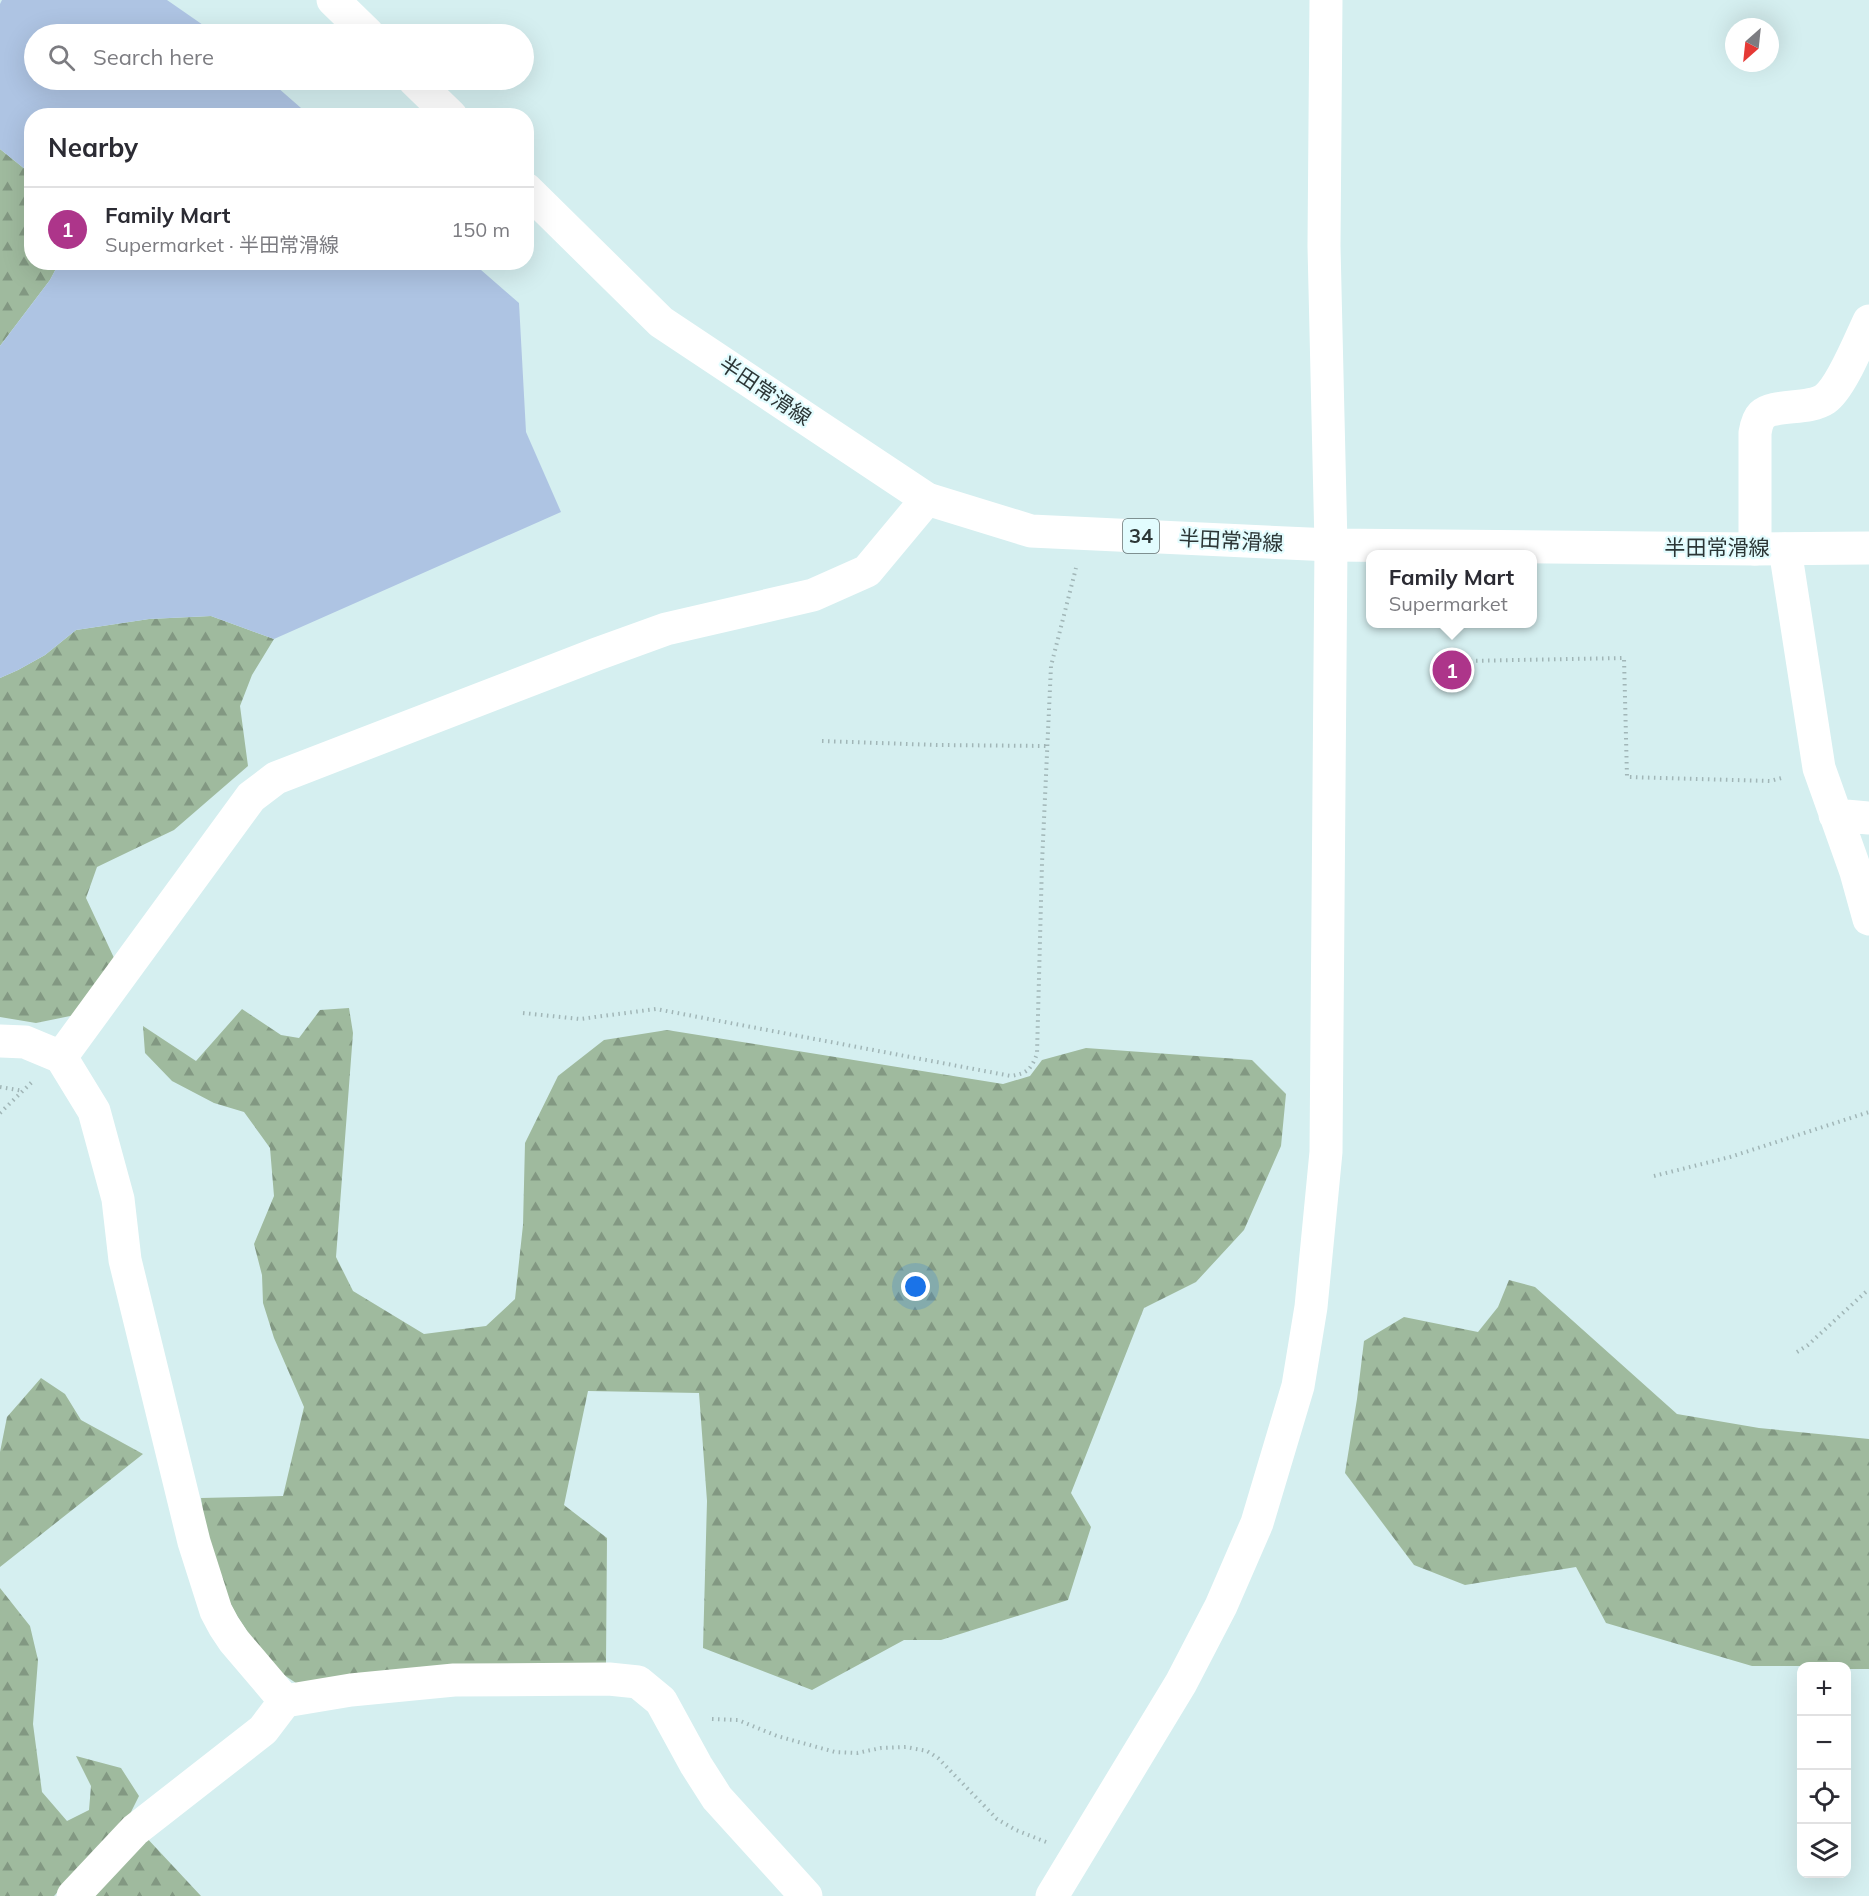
<!DOCTYPE html>
<meta charset="utf-8">
<style>
:root{--surface:#fff;--page:#f7f7f7;--text:#2b2b33;--muted:#7c7c81;--line:#e1e1e2;--accent:#ad358a}
body{margin:0;font-family:Mulish,"Noto Sans JP",sans-serif;background:var(--page);color:var(--text)}
.controls{position:absolute;right:18px;bottom:18px;display:grid;overflow:hidden;border-radius:12px;box-shadow:0 6px 24px #0002}
.controls button{width:54px;height:54px;display:grid;place-items:center;padding:0;border:0;border-bottom:2px solid var(--line);background:var(--surface);color:var(--text);font:30px sans-serif}
.compass{position:absolute;left:1725px;top:18px;width:54px;height:54px;border-radius:50%;background:var(--surface);box-shadow:0 6px 24px #0002;rotate:207deg}
.you{position:absolute;left:916px;top:1287px;width:21px;height:21px;margin:-15px;border:4px solid #fff;border-radius:50%;background:#1a73e8;box-shadow:0 0 0 9px #1a73e833}
.badge{display:grid;place-items:center;width:39px;height:39px;border-radius:50%;background:var(--accent);color:#fff;font-size:20px;font-weight:700}
.pin{position:absolute;translate:-50% -50%;border:3px solid #fff;box-shadow:0 2px 6px #0006}
.popup{position:absolute;left:1366px;top:550px;width:171px;height:78px;box-sizing:border-box;display:grid;place-content:center;border-radius:12px;background:var(--surface);filter:drop-shadow(0 2px 4px #0005);font-size:20px;white-space:nowrap;color:var(--muted)}
.popup b{font-size:22px;color:var(--text)}
.popup::after{content:'';position:absolute;left:50%;top:100%;margin-left:-12px;border:12px solid transparent;border-top-color:var(--surface)}
.list{margin:0;padding:0;list-style:none}
h2{display:flex;justify-content:space-between;align-items:center;height:78px;margin:0;padding:0 24px;font-size:26px}
h2 small{font-size:20px;font-weight:400;color:var(--muted)}
.list li{display:grid;grid-template-columns:39px 1fr auto;gap:18px;align-items:center;box-sizing:border-box;height:84px;padding:0 24px;border-top:2px solid var(--line)}
.list b{display:block;font-size:22px;white-space:nowrap}
.list p{margin:0;font-size:20px;white-space:nowrap;color:var(--muted)}
.list em{font-size:20px;font-style:normal;color:var(--muted)}
.icon{flex:none;width:33px;height:33px;fill:none;stroke:currentColor;stroke-width:2;stroke-linecap:round;stroke-linejoin:round}
.map{position:relative;flex:none;width:1869px;height:1896px;overflow:hidden}
.search{position:absolute;background:var(--surface);box-shadow:0 6px 24px #0002;left:24px;top:24px;width:510px;height:66px;display:flex;align-items:center;gap:15px;box-sizing:border-box;padding:0 21px;border-radius:33px;color:var(--muted);font-size:22px}
.panel{position:absolute;background:var(--surface);box-shadow:0 6px 24px #0002;left:24px;top:108px;width:510px;height:162px;border-radius:24px}
.map>svg:first-child{display:block}
.forest{fill:url(#forest-firs)}
.water{fill:#aec4e3}
.lines{fill:none;stroke-linecap:round;stroke-linejoin:round}
.path{stroke:#a1b6b7;stroke-width:4;stroke-dasharray:1.5 4.5;stroke-linecap:butt}
.minor{stroke:#fff;stroke-width:33}
.major{stroke:#fff;stroke-width:33}
.labels{text-anchor:middle;stroke-width:4.5;stroke-linejoin:round;paint-order:stroke}
.shield{fill:#e2fcfe;stroke:#637172;stroke-width:1.5}
.shield-label{font-size:20px;font-weight:bold;fill:#2c3636}
.street-label{font-size:21px;fill:#2c3636;stroke:#e2fcfe}
</style>
<div class="map">
<svg width="1869" height="1896" viewBox="0 0 1869 1896">
<defs>
<pattern id="forest-firs" width="22" height="20" patternUnits="userSpaceOnUse" patternTransform="scale(1.5)"><rect width="22" height="20" fill="#9fba9e"/><path d="M5 1l3.5 6h-7zM16 11l3.5 6h-7z" fill="#829882"/></pattern>
</defs>
<rect width="100%" height="100%" fill="#d5eff0"/>
<path class="forest" d="M0,149L31,174L32,262L59,263L50,280L0,346Z
M211,616L274,639L252,675L240,706L248,766L174,830L97,867L86,898L115,960L75,1015L36,1023L0,1017V678L18,670L45,655L76,630L149,619Z
M349,1008L353,1033L336,1257L353,1291L424,1334L486,1326L515,1299L523,1225L525,1143L558,1076L604,1040L667,1030L1003,1084L1030,1076L1042,1060L1086,1048L1252,1060L1286,1094L1281,1146L1244,1230L1196,1282L1144,1308L1071,1493L1091,1527L1068,1600L941,1640H904L812,1690L703,1648L707,1501L699,1393L588,1391L564,1505L607,1538L606,1664L302,1687L269,1665L237,1616L210,1565L201,1498L283,1496L304,1407L274,1338L263,1303L262,1275L254,1244L274,1196L270,1148L244,1112L214,1103L172,1081L145,1053L143,1026L196,1061L242,1009L281,1035L299,1038L320,1010Z
M1509,1280L1535,1287L1677,1414L1759,1428L1869,1439V1669H1847L1846,1666H1752L1606,1623L1576,1567L1465,1585L1414,1565L1345,1473L1357,1399L1364,1341L1404,1317L1478,1332L1498,1307Z
M41,1378L65,1394L81,1420L143,1454L0,1567V1452L7,1417Z
M0,1588L30,1626L38,1660L33,1724L42,1792L67,1821L89,1810L91,1786L76,1756L121,1768L139,1796L129,1816L54,1896H0Z
M144,1835L201,1896H86Z"/>
<path class="water" d="M2,0H167L216,34H34V80H269L309,115L32,116L31,174L0,149V4Z
M59,263H473L519,303L526,432L561,512L274,639L211,616L149,619L76,630L45,655L18,670L0,678V346L50,280Z"/>
<g class="lines">
<path class="path" d="M1464,661L1624,658L1627,777L1770,781L1785,777
M822,741L937,745L1047,746
M523,1013L580,1019L656,1009L1011,1076C1028,1073 1031,1069 1037,1054L1042,863L1051,666L1076,568
M0,1087L23,1091
M0,1113L32,1082
M1654,1176L1730,1157L1869,1112
M1797,1352L1808,1345L1869,1289
M712,1719L738,1720L777,1736L835,1752L857,1753L881,1748L906,1747L927,1751L938,1758L997,1819L1016,1830L1046,1842"/>
<path class="minor" d="M1755,549V433C1756,427 1758,419 1762,415C1773,404 1809,410 1825,399C1841,388 1860,340 1869,321
M1785,549L1819,768L1856,872L1869,919
M1835,815L1869,818
M0,1041L25,1042L61,1057L94,1111L118,1199L125,1260L194,1542L216,1611L224,1626L234,1641L285,1701
M61,1057L251,797L276,778L597,654L666,629L813,595L867,571L927,499
M73,1896L135,1830L263,1730L285,1701L351,1690L454,1680L609,1679L638,1682L661,1701L696,1765L717,1798L806,1896
M1052,1896L1181,1683L1221,1606L1257,1523L1298,1386L1311,1307L1326,1152L1331,545L1324,246L1326,0"/>
<path class="major" d="M333,0L368,34
M414,80L451,116
M526,189L661,322L927,499L1031,531L1331,545L1755,549L1869,548"/>
</g>
<g class="labels">
<rect class="shield" x="1123" y="519" width="36" height="34" rx="4.5"/>
<g class="shield-label">
<text x="1141" y="543">34</text>
</g>
<g class="street-label">
<text transform="translate(765 391) rotate(34)" y="7">半田常滑線</text>
<text transform="translate(1231 541) rotate(3)" y="7">半田常滑線</text>
<text x="1717" y="555">半田常滑線</text>
</g>
</g>
</svg>
<div class="controls">
<button>+</button>
<button>−</button>
<button><svg class="icon" aria-label="locate" viewBox="0 0 24 24"><circle cx="12" cy="12" r="6"/><path d="M12 2v4M12 18v4M2 12h4M18 12h4"/></svg></button>
<button><svg class="icon" aria-label="layers" viewBox="0 0 24 24"><path d="M12 4l9 5-9 5-9-5zM3 14l9 5 9-5"/></svg></button>
</div>
<svg class="compass" viewBox="-18 -18 36 36"><path d="M0-13l5 13h-10z" fill="#e53935"/><path d="M0 13l5-13h-10z" fill="#7c7c81"/></svg>
<div class="you"></div>
<div class="pin badge" style="left:1452px;top:670px">1</div>
<div class="popup"><b>Family Mart</b>Supermarket</div>
<div class="search"><svg class="icon" aria-label="search" viewBox="0 0 24 24"><circle cx="10" cy="10" r="6"/><path d="M15 15l6 6"/></svg>Search here</div>
<section class="panel">
<h2>Nearby<small></small></h2>
<ul class="list">
<li><span class="badge">1</span><div><b>Family Mart</b><p>Supermarket · 半田常滑線</p></div><em>150 m</em></li>
</ul>
</section>
</div>
